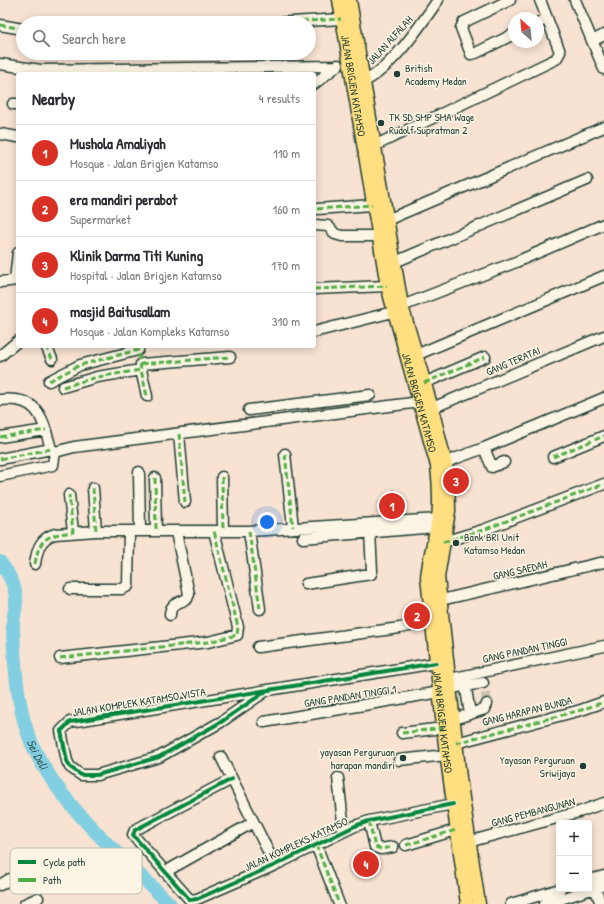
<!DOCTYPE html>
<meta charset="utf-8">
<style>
:root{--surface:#fff;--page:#f2f2f3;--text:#2b2b33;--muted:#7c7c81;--line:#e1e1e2;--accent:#d93025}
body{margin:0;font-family:"Patrick Hand",sans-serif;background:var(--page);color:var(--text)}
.controls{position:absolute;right:12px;bottom:12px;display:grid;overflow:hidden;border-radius:4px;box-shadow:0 2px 10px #0003}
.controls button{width:36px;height:36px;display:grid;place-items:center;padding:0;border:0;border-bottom:1px solid var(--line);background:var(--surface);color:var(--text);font:20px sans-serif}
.compass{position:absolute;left:508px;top:12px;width:36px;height:36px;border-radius:50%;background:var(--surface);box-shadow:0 2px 10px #0003;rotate:333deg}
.you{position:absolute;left:267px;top:522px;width:14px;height:14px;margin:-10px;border:3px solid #fff;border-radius:50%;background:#1a73e8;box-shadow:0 0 0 6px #1a73e833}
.badge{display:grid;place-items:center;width:26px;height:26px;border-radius:50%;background:var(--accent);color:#fff;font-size:13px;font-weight:700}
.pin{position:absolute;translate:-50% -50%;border:2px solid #fff;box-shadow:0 1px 4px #0006}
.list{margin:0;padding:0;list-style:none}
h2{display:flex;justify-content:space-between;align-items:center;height:52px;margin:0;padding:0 16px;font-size:17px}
h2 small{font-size:13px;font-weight:400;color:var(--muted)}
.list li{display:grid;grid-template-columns:26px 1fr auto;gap:12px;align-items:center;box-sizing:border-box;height:56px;padding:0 16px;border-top:1px solid var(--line)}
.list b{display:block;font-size:15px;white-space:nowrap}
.list p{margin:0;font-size:13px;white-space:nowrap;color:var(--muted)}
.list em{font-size:13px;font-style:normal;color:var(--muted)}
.icon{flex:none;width:22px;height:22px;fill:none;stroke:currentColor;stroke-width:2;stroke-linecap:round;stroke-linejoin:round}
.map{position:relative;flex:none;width:604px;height:904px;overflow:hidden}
.search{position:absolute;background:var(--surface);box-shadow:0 2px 10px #0003;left:16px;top:16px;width:300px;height:44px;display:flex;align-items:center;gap:10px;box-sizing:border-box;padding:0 14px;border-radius:22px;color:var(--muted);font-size:15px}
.panel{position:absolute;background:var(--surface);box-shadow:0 2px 10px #0003;left:16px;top:72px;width:300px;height:276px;border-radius:4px}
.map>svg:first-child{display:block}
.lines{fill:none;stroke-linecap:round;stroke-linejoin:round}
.river{stroke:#83cfe2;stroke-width:14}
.minor-tunnel{stroke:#cdc1b2;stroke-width:10;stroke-dasharray:10 5;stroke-linecap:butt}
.minor-casing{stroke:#1f3d34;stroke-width:13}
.major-casing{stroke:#1f3d34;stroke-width:15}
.minor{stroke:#fcf5e5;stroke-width:10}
.major{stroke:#ffdf80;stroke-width:12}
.quiet{stroke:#52ad45;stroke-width:3;stroke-dasharray:6 3;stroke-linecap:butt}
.cycleway-casing{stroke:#fcf5e5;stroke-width:6}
.cycleway{stroke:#00873e;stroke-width:4}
.poi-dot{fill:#1f3d34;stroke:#fcf5e5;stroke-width:1.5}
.labels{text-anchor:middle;stroke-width:3;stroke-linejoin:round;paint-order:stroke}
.street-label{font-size:11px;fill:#1f3d34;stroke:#fcf5e5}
.poi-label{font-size:11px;fill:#1f3d34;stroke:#fcf5e5;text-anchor:start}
.water-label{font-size:12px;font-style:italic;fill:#335a57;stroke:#fcf5e5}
.key{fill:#fcf5e5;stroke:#babeb0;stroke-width:1}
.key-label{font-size:11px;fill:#1f3d34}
</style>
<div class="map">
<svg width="604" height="904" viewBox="0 0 604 904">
<rect width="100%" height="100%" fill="#f8e2d1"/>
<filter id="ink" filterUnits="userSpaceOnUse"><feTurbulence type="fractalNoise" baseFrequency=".025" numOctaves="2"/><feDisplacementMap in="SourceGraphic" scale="8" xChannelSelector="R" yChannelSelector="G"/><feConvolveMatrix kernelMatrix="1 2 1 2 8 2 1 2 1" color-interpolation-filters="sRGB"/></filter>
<g filter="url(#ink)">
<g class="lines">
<path class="river" id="s1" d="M0,562C7,571 15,585 16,597C17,607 12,618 13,628C14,658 16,691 24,721C42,792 119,854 170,904"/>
<path class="minor-tunnel" d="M486,693L487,704"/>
<g class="minor-casing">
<path id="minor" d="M510,0L464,22L461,28L471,54L476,53L514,34
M575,0L604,69
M275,23L341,19
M538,23L547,18
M0,25L23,29
M592,41L604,35
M0,64L41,70L337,66
M314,84L338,65
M358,84C388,74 420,26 438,0
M13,104H18
M0,134L18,137
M374,146L556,59L560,52L540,0
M317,209L372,205
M387,220L604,127
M314,225L328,226L335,234L342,236H377
M395,262L587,180
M15,280L18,253
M0,282L18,280
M314,289L387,286
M402,306L516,262L604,224
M314,332L393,312
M46,346L52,359
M416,355L604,276
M0,356L18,341
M141,364L230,357
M141,364V370L147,396
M49,381L80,365L138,350
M424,383L485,357
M63,387L97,377L141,370
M0,400C39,396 42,417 51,449L55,452
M432,408L604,336
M249,410L370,395
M179,434L185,502
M0,437L46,430
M484,448L492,467L504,462
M285,454L293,527
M553,457L604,436
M0,459L51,449
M446,462L484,448L604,398
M139,472L140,531
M0,476L53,465L55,452L74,447L420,402
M222,477L223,531
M155,478L156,531
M93,488L96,531
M69,495L73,532
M249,531L260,609
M303,538L436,527
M443,542L483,530L604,484
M35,564C37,550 40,538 55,534L96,531H249L438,519
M306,584L371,574L372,571L370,532
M70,589H122L128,586L129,532
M441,600L604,562
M170,615C170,604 178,603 187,599L189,594L176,532
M258,647L400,628L432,621
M60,658L208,642L237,635L238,627L214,531
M464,676L470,714
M450,679L604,646
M451,688L483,683
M266,691L221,722L159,757L97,775H81L70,767L67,761L61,731L70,722L436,663
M454,719L485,709L487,704
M264,722L440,692
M402,733L443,728
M456,743L581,710L604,702
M221,757L275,865
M399,760L447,755
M338,778L344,831
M232,779L135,830L133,835L190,900L197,899L275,865L355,826L369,821L453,804
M369,821L375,847L381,849L393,847
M468,842L579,812L604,803
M316,845L339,904
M406,845L456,830
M165,872L252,823
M589,880L604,876
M0,885L10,879
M595,888L601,904
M25,904L38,898
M511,904L560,889
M545,904L604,885"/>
</g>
<g class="major-casing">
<g id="major">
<path id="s2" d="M339,0L387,286L437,466C439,483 440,501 438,519C435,538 429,557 427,577L445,745L467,904"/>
<path d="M350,0L402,306L432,408L448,473L449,511L438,577L460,778L479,904"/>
</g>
</g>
<use href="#minor" class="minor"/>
<use href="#major" class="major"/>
<path class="quiet" d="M275,23L341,19
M0,25L23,29
M317,209L372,205
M314,289L387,286
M46,346L52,359
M141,364L230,357
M49,381L80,365L138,350L141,370L147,396
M424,383L485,357
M63,387L97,377L141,370
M179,434L185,502
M0,437L46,430
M285,454L293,527
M553,457L604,436
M0,459L51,449
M222,477L223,531
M155,478L156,531
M93,488L96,531
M249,531L260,609
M443,542L483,530L604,484
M35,564C39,537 48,535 73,532L69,495
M60,658L208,642L237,635L238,627L214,531
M402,733L443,728
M456,743L581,710L604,702
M369,821L375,847L381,849L393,847
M316,845L339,904
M406,845L456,830"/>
<g class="cycleway-casing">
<path id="cycleway" d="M266,691L221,722L159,757L97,775H81L70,767L67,761L61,731L70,722L436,663
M232,779L135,830L133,835L190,900L197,899L275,865L355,826L369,821L453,804"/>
</g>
<use href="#cycleway" class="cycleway"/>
</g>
</g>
<g class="poi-dot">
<circle cx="397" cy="74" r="4"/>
<circle cx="381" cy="123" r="4"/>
<circle cx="456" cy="543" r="4"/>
<circle cx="403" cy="758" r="4"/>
<circle cx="583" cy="766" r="4"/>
</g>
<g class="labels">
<g class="street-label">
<text transform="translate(390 40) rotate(-48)" y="4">JALAN ALFALAH</text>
<text dy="4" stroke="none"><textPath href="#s2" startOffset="87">JALAN BRIGJEN KATAMSO</textPath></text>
<text transform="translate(513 361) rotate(-23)" y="4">GANG TERATAI</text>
<text dy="4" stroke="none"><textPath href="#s2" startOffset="411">JALAN BRIGJEN KATAMSO</textPath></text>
<text transform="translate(520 570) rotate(-13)" y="4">GANG SAEDAH</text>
<text transform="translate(525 650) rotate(-12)" y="4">GANG PANDAN TINGGI</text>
<text transform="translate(350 696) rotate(-9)" y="4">GANG PANDAN TINGGI 1</text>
<text transform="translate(139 702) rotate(-9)" y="4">JALAN KOMPLEK KATAMSO VISTA</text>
<text transform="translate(527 711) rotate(-14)" y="4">GANG HARAPAN BUNDA</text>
<text dy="4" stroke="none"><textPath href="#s2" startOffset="735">JALAN BRIGJEN KATAMSO</textPath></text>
<text transform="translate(533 812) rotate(-15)" y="4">GANG PEMBANGUNAN</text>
<text transform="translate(296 844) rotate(-25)" y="4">JALAN KOMPLEKS KATAMSO</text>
</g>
<g class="poi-label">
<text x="405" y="72">British<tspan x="405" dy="13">Academy Medan</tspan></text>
<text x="389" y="121">TK SD SMP SMA Wage<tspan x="389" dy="13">Rudolf Supratman 2</tspan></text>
<text x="464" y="541">Bank BRI Unit<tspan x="464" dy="13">Katamso Medan</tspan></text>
<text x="395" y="756" text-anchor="end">yayasan Perguruan<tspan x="395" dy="13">harapan mandiri</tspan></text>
<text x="575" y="764" text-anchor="end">Yayasan Perguruan<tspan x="575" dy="13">Sriwijaya</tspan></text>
</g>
<g class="water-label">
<text dy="4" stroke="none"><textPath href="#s1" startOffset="200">Sei Deli</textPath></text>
</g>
</g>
<rect x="10" y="848" width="132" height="46" rx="6" class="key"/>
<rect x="18" y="860" width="18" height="4" fill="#00873e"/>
<rect x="18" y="878" width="18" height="4" fill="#52ad45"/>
<g class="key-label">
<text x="43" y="866">Cycle path</text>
<text x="43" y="884">Path</text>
</g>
</svg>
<div class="controls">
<button>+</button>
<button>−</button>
</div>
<svg class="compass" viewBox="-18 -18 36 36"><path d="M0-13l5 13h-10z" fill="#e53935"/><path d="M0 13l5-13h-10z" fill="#7c7c81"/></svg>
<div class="you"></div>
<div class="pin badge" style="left:392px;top:506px">1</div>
<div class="pin badge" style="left:417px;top:616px">2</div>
<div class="pin badge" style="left:456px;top:481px">3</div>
<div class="pin badge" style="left:366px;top:864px">4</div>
<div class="search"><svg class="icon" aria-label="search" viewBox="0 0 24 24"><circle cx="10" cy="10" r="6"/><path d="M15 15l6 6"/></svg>Search here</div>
<section class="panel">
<h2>Nearby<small>4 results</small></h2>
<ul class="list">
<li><span class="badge">1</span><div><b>Mushola Amaliyah</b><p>Mosque · Jalan Brigjen Katamso</p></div><em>110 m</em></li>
<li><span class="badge">2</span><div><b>era mandiri perabot</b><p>Supermarket</p></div><em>160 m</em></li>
<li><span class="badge">3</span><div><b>Klinik Darma Titi Kuning</b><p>Hospital · Jalan Brigjen Katamso</p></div><em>170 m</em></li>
<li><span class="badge">4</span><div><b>masjid Baitusallam</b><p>Mosque · Jalan Kompleks Katamso</p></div><em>310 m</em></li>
</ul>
</section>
</div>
